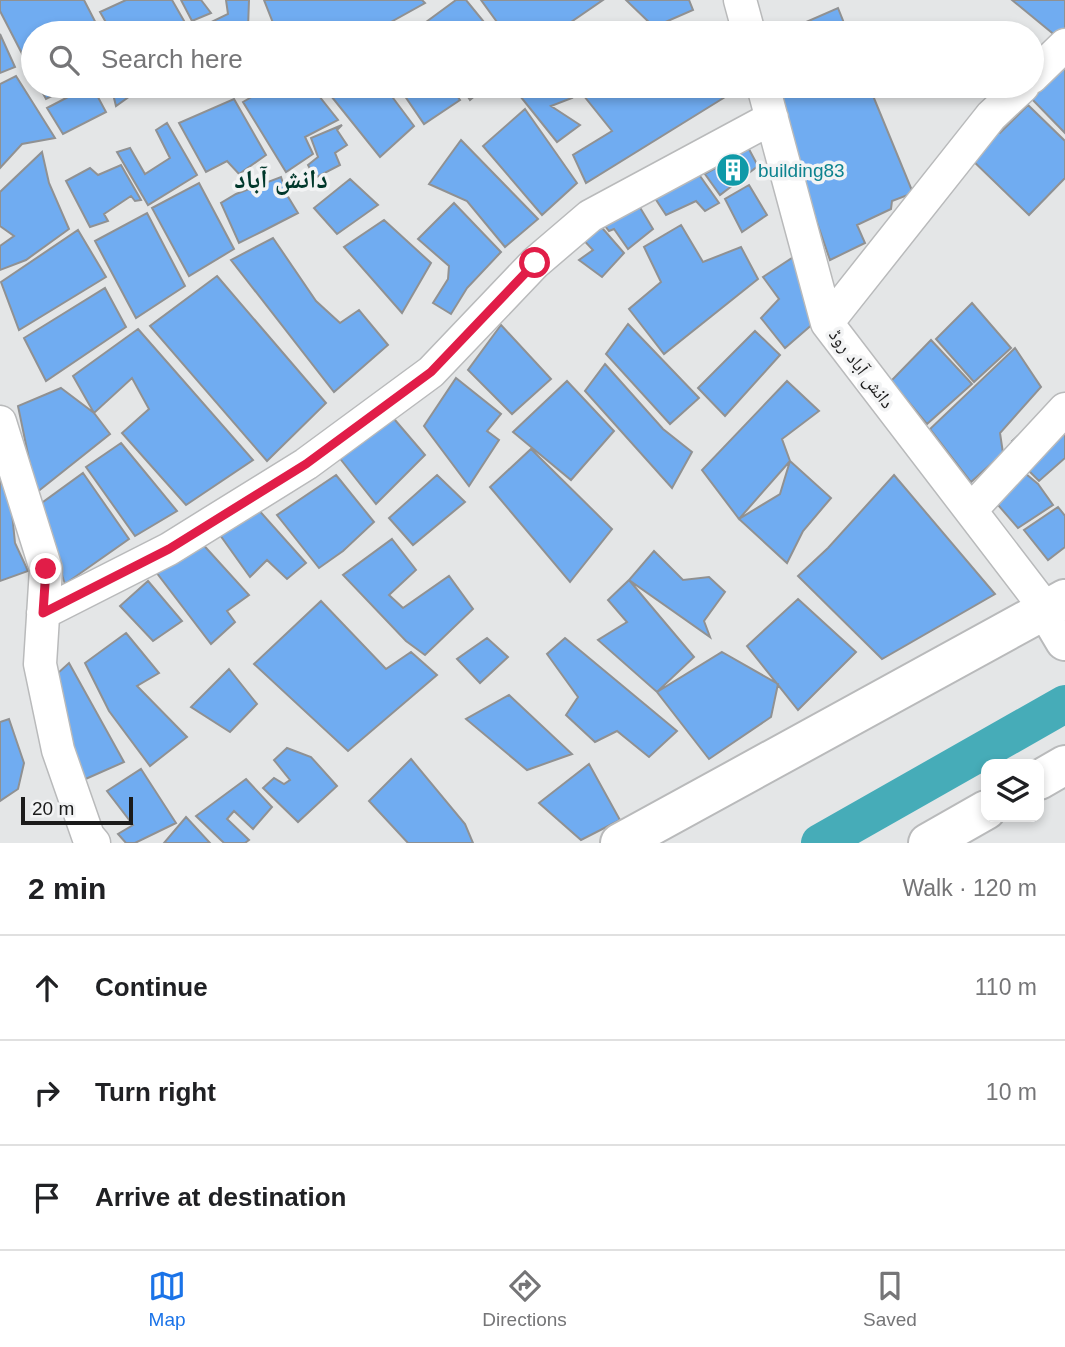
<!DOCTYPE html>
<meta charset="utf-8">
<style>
:root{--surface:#fff;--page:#f6f6f6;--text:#202124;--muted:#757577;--line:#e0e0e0;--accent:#1a73e8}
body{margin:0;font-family:Helvetica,"Noto Naskh Arabic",sans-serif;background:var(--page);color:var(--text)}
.controls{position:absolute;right:21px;bottom:21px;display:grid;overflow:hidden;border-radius:14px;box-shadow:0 4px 10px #0003}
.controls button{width:63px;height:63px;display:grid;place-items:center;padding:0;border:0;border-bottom:2px solid var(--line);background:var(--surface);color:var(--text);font:35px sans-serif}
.scale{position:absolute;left:21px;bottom:18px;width:112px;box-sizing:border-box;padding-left:7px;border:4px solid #1b1b1b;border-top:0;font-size:19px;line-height:24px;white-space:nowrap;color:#1b1b1b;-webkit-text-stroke:5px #f2f3f4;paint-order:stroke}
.stop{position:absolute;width:21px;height:21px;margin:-16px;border:5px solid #e11d48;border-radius:50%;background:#fff}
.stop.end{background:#e11d48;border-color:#fff;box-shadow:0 2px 7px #0008}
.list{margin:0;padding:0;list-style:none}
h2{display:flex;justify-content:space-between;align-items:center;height:91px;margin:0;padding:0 28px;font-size:30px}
h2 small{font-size:23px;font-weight:400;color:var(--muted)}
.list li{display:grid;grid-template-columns:46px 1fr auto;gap:21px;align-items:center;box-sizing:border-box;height:105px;padding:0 28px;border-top:2px solid var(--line)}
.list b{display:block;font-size:26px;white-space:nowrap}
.list em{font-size:23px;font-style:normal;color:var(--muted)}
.icon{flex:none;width:38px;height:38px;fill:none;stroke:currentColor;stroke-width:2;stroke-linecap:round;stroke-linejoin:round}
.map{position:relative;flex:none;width:1065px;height:843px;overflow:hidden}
.search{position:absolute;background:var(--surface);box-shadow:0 4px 10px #0003;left:21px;right:21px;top:21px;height:77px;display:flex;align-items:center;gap:18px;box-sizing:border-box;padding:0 24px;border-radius:38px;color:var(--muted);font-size:26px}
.sheet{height:406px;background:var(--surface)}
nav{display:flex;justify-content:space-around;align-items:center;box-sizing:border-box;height:98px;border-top:2px solid var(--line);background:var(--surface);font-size:19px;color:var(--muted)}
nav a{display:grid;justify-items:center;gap:4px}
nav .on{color:var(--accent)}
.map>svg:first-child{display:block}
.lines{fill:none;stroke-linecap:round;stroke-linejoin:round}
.canal{stroke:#46acb8;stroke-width:38}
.building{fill:#70acf1;stroke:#909192;stroke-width:2}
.minor-casing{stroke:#b9babb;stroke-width:35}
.secondary-casing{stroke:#b9babb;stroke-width:42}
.minor{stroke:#fff;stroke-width:32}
.secondary{stroke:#fff;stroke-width:38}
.route{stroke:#e11d48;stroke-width:9}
.labels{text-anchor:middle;stroke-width:7;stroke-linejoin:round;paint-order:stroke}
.culture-label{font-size:19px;fill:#0d838f;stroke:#f2f3f4;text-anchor:start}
.street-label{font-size:19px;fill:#1b1b1b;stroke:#f2f3f4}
.district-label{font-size:26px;font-weight:bold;fill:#00382b;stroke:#f2f3f4}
</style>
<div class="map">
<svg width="1065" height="843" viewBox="0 0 1065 843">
<rect width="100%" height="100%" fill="#e4e6e7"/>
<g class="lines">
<path class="canal" d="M820,843L1065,704"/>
</g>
<path class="building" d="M0,0H84L101,33H33V75L0,11Z
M126,0H172L191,33H112L100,12Z
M181,0H201L211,13L192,21Z
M226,0H249L248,28L254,33H203L201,27L228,14Z
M264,0H422L425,3L371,33H277Z
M456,0H466L493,33H427L422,25Z
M481,0H603L555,33H505Z
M626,0H689L693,10L654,27Z
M1012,0H1065V37L1062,41Z
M838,8L848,33H781Z
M0,34L15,67L0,73Z
M1065,57V133L1027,94Z
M16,76L55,138L22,144L0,168V84Z
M39,86H72L46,99Z
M89,86H92L106,112L63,134L47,108Z
M111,86H144L116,106Z
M270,86H311L338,120L305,137L313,154L286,172L243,102Z
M323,86H384L414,126L380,157Z
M398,86H450L460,100L424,124Z
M461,86H486L470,100Z
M512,86H566L572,98L551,106L580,125L557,142Z
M576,86H644L660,94L651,86H736L738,89L586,183L573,155L612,131Z
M772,86H869L913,193L892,201L891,209L857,225L865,243L830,260L785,130Z
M234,99L266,155L239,174L227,161L206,172L179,123Z
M1028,105L1065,141V178L1029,215L968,156L995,129L1000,133Z
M525,109L577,183L542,215L483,146Z
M167,123L197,175L148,205L117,152L130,148L145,174L170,158L156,130Z
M342,125L337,130L347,145L335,153L340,165L315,178L308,165L318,157L311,138Z
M743,138L758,166L720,195L705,174L721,165L713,149Z
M461,140L538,219L505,247L467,201L429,184Z
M42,152L49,183L69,229L26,260L0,270V246L14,236L0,226V192Z
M121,165L141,200L135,201L131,196L104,214L108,221L90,227L66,181L90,168L98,175Z
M693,166L719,203L705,211L696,201L666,215L651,192Z
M281,177L287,195L298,213L263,231L239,243L221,203L236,194Z
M350,179L378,205L337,234L314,208Z
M199,183L234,249L189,276L152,208Z
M749,185L767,215L742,232L725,199Z
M633,196L653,229L628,249L614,229L609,231L598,217Z
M454,203L501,252L467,288L451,314L433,303L448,279L449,266L418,239Z
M147,213L185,286L136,318L95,241Z
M384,220L431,263L402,313L344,247Z
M597,222L624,253L602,277L579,260L593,250L577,233Z
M681,225L703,262L741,247L758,279L664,354L629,309L661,282L644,247Z
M78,230L106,277L19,330L1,282Z
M273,238L316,301L340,323L359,310L388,345L334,392L231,260Z
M801,252L822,316L785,348L761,318L779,299L763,277Z
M217,276L326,403L267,461L150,326Z
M105,288L126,327L46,381L24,338Z
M972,303L1011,348L974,382L936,339Z
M628,324L699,398L670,424L606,354Z
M501,325L551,379L512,414L468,370Z
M138,329L253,460L186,505L122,433L149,409L132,378L94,413L73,376Z
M755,331L780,355L725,416L698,388Z
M931,340L972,384L927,424L891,381Z
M1015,348L1041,387L1000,433L1003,453L971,482L930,429Z
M605,364L663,429L692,452L672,488L585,391Z
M456,378L501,414L487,431L499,440L469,486L424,426Z
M567,381L614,431L571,480L513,432Z
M787,381L819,411L782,439L790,461L739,519L702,470Z
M61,388L94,413L110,434L36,493L18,406Z
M389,413L425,455L376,504L338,456Z
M1043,414L1065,434V458L1039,481L1026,468L1029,462L1012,441Z
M121,443L177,511L135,536L86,467Z
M531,449L612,529L570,582L490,487Z
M790,461L831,498L803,531L787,563L739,519L780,494Z
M1020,469L1038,484L1053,505L1018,528L979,483Z
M83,473L129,539L65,584L39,505Z
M336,475L374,522L343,551L319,568L277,515Z
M437,475L465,502L413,545L389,518Z
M894,475L995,594L882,659L798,576L828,548Z
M0,481L10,493L15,543L28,571L0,581Z
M256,507L306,563L287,579L267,560L250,577L220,535Z
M1058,507L1065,516V547L1048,560L1024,530Z
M198,539L249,595L227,611L235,622L211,644L153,568Z
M392,539L416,570L389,595L403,608L449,576L473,609L425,655L406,641L343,575Z
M654,551L683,580L709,577L725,592L704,621L710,637L629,580Z
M629,580L694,657L657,692L598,640L627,622L608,600Z
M148,581L182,621L153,641L120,606Z
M798,599L856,652L798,710L747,646Z
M321,601L386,669L411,652L437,675L348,751L254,664Z
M126,633L159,673L137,686L187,737L150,766L109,711L85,663Z
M487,638L508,657L480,683L457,659Z
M565,638L677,731L649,757L617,731L595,742L566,715L578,697L547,654Z
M722,652L778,684L771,717L709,759L657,692Z
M69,663L124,762L81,781L58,673Z
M229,669L257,704L230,732L191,707Z
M509,695L572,754L527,770L466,719Z
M9,719L24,763L18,789L0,801V722Z
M287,748L311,757L337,786L298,822L263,788L274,778L284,784L290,780L274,760Z
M411,759L465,824L473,843H408L369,801Z
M589,764L620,820L581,840L539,803Z
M141,769L176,823L135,843H126L118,834L133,825L107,791Z
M246,779L272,807L253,829L234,811L227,819L249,840L245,843H224L196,816Z
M186,817L210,843H164Z"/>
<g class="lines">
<g class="minor-casing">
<path id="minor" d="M740,0L749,33
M1032,77L1065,45
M763,86L827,323L1046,609
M827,323L991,116L1023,86
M0,422L46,569L40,664L58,750L88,836L94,843
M971,510L1065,409
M43,613L169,549L306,464L431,372L535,263L590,216L772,118"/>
</g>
<g class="secondary-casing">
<path id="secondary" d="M1046,609L1065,641
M1039,780L1065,765
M620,843L1065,599
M928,843L986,810"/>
</g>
<use href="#minor" class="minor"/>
<use href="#secondary" class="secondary"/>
</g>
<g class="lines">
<path class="route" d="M46,569L43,613L169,549L306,464L431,372L535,263"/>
</g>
<defs>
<g id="building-disc" transform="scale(1.75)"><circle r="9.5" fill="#0f9aa8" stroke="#f2f3f4"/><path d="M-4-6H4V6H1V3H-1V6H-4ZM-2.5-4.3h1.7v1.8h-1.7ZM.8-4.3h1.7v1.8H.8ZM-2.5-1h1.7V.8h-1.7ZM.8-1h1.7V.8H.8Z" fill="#fff"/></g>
</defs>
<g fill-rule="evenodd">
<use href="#building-disc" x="733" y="170"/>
</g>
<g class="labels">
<g class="culture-label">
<text x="758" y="177">building83</text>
</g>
<g class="street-label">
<text transform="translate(862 368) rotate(53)" y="7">دانش آباد روڈ</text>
</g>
<g class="district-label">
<text x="281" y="188">دانش آباد</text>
</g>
</g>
</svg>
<div class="controls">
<button><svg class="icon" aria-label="layers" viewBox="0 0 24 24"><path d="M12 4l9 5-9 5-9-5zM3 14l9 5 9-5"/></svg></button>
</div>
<div class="scale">20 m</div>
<div class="stop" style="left:535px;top:263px"></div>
<div class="stop end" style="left:46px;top:569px"></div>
<div class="search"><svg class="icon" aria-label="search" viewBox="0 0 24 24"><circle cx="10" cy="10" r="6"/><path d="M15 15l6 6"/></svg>Search here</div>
</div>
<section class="sheet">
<h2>2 min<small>Walk · 120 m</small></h2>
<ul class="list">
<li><svg class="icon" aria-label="ahead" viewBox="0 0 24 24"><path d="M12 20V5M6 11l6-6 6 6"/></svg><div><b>Continue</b></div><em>110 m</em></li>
<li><svg class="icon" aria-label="right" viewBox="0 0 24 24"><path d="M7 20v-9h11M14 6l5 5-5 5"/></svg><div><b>Turn right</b></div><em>10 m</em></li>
<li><svg class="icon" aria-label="arrive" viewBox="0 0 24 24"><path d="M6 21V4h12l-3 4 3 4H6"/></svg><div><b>Arrive at destination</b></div></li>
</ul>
</section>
<nav>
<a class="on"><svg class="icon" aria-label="map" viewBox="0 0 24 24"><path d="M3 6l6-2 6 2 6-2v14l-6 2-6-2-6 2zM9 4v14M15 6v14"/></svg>Map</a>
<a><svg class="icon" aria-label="directions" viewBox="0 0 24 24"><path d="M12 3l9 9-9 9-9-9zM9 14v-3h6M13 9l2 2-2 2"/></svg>Directions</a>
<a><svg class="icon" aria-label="saved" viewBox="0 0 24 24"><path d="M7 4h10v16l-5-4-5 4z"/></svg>Saved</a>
</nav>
